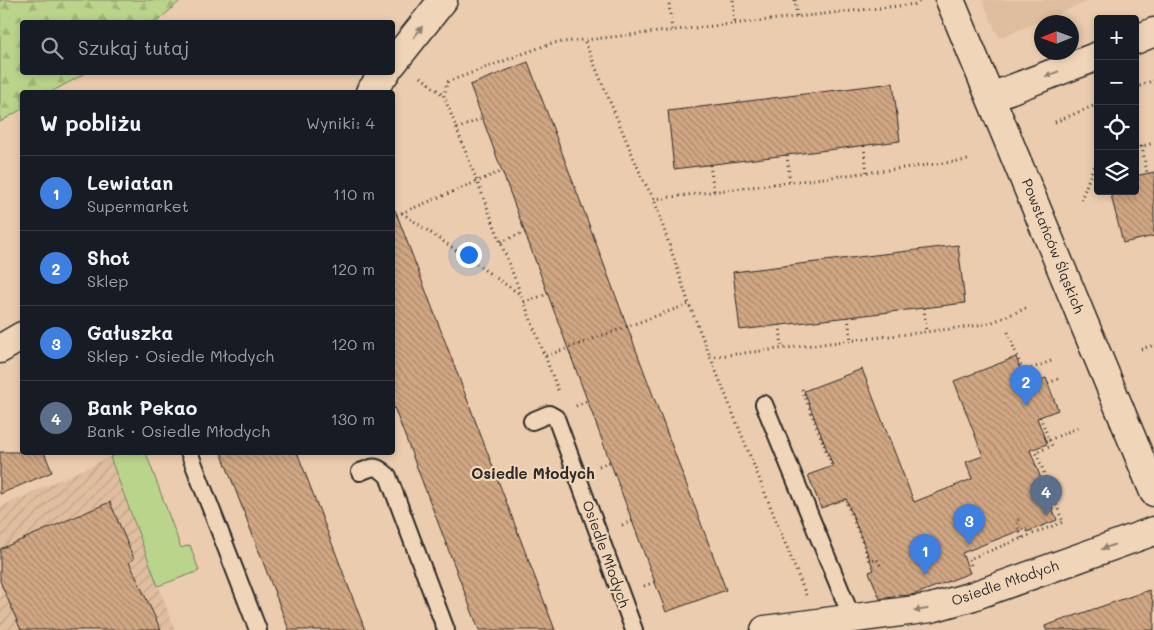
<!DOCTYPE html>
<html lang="pl">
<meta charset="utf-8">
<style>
:root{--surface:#171b24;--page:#20242c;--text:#f1f3f6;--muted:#9ea1a6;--line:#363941;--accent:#0b8043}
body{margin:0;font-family:Mali,sans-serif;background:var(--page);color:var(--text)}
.controls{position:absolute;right:15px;top:15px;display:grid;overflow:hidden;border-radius:5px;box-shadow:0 2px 8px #0003}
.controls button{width:45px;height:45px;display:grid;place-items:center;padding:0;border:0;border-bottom:1px solid var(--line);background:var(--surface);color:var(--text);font:25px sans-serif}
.compass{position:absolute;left:1034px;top:15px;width:45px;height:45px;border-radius:50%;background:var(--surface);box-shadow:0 2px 8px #0003;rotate:269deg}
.you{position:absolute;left:468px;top:254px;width:18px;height:18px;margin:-12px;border:4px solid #fff;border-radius:50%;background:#1a73e8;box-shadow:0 0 0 8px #1a73e833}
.badge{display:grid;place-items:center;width:32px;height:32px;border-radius:50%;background:var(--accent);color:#fff;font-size:16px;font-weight:700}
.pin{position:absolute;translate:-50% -41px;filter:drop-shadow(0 1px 2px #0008)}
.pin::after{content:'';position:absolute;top:26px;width:18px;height:15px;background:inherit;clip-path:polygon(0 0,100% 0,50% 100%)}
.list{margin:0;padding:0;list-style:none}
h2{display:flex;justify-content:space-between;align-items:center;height:65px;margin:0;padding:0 20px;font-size:21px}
h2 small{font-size:16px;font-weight:400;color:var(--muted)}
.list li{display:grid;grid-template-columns:32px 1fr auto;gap:15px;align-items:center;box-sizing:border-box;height:75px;padding:0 20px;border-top:1px solid var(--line)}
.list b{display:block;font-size:19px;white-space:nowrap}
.list p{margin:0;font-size:16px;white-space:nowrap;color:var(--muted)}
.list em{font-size:16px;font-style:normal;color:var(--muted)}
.icon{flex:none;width:28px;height:28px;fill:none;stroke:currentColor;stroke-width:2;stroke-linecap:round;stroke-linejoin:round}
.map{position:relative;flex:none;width:1154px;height:630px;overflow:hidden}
.search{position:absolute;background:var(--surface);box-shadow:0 2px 8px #0003;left:20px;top:20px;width:375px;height:55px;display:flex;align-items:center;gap:12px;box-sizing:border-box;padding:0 18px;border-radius:5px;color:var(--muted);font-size:19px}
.panel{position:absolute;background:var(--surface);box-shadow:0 2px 8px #0003;left:20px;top:90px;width:375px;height:365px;border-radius:5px}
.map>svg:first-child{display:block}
.built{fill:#dfbe9f}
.industrial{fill:url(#industrial-furrows)}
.green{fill:#bad48b;stroke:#72805b}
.forest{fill:url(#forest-firs);stroke:#72805b}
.building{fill:url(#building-back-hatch);stroke:#2b2b2b}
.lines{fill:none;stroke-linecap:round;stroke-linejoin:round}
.lane-casing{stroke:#2b2b2b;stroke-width:20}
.street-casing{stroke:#2b2b2b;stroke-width:31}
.path{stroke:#2b2b2b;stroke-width:3;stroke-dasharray:1 4;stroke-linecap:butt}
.lane{stroke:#f1d5b8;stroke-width:16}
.street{stroke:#f1d5b8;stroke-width:28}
.oneway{fill:#8e8072}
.labels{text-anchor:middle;stroke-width:4.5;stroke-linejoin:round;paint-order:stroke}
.street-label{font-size:14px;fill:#2b2b2b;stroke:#f1d5b8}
.neighbourhood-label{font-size:15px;font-weight:bold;fill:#2b2b2b;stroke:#f1d5b8}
</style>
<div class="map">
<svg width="1154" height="630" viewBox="0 0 1154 630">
<defs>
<pattern id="industrial-furrows" width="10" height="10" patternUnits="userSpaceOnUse" patternTransform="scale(1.25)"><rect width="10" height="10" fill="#dfbe9f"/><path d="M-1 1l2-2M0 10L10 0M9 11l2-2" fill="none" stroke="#c0a389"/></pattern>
<pattern id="forest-firs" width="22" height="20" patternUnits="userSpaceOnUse" patternTransform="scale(1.25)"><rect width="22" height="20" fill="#bad48b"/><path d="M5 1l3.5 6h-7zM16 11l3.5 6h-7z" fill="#a0b678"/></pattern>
<pattern id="building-back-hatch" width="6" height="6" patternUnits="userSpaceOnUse" patternTransform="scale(1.25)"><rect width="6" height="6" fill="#d1a783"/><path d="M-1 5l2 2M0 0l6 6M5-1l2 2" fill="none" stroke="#aa886b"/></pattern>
</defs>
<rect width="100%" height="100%" fill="#ebccae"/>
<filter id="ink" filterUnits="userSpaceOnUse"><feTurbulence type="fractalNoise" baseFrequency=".02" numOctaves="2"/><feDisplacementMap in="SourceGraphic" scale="10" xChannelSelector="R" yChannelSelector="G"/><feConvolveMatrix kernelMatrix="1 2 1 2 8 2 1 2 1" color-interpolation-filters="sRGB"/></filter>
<g filter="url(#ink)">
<path class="built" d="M982,0H1091L999,38Z"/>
<path class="industrial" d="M110,457L175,630H0V507Z"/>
<path class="green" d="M120,453H146L181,548L190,545L199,571L158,586L110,457Z"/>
<path class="forest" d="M0,0H181L157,22H22V72L86,73L51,92H22V109L0,122Z"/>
<path class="building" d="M528,62L726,590L666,612L470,85Z
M893,83L900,141L674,169L668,111Z
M1154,172V236L1123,243L1110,191H1135V176Z
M395,210L555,630H479L392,402V211Z
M958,245L965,303L740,330L733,272Z
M1016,357L1026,386L1046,378L1058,410L1037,418L1047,444L1030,450L1057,520L1027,532L1026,528L962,553L970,573L916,594L901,596L900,594L893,597L880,599L869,572L874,570L846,499L821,508L808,475L833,466L804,391L862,369L914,502L972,479L966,462L983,456L954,381Z
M0,452H44L52,472L0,494Z
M221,452H297L365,630H289Z
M110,502L134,559L129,562L161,630H21L0,581V549Z
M1149,590L1154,605V630H1046L1045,626Z"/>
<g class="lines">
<g class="lane-casing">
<path id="lane" d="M764,404L852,618
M532,421L549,414L556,418L634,630
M189,452L258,630
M360,472C375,466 376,465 388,476L446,630"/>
</g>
<g class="street-casing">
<path id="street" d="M950,0L1154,492
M1135,40L1154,32
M392,64L443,0
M370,92L386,72
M991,97L1098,56
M0,349L22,336
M765,630L931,608L973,596L1154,531"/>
</g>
<path class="path" d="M733,0L735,23
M795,0L797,17
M669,4L672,30
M421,77L444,96
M1135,88L1154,80
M1055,122L1098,104
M457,129L482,118
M864,146L867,173
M1142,146L1147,173
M1135,148L1154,143
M787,155L790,182
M710,165L714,191
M654,199L968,160
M1081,200L1093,168L1098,164
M402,213L521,295
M392,217L502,171
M501,242L525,232
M524,302L548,294
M924,308L926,332
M848,317L851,341
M780,325L782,349
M1008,332L1028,385
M1141,349L1154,345
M546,356L689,304
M710,357L967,327L990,323L1029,307
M1022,372L1051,361
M1048,383L1058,379
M802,389L832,466
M558,390L444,96L447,82L552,43L584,40
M576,406L587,401
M1049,440L1079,427
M599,466L610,462
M845,499L870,561L877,559L881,567
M622,525L632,521
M1022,538L1016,521L1022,518
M971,565L969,559L1063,522L1036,452L1052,446L1040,417
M644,586L655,582
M806,595L689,304L654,199L643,180L584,40L916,4L919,2"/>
<use href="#lane" class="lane"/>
<use href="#street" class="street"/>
</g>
<defs><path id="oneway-solid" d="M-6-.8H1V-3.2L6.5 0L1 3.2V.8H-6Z" transform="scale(1.25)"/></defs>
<g class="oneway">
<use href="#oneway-solid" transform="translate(418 32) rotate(-52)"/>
<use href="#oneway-solid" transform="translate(1052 74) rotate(158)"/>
<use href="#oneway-solid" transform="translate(1108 547) rotate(160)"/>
<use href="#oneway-solid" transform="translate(921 610) rotate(171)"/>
</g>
</g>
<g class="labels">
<g class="street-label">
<text transform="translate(1053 246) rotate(68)" y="5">Powstańców Śląskich</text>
<text transform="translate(606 554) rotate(70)" y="5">Osiedle Młodych</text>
<text transform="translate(1005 583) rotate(-19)" y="5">Osiedle Młodych</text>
</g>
<g class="neighbourhood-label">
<text x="533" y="479">Osiedle Młodych</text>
</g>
</g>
</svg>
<div class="controls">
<button>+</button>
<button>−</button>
<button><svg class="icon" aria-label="locate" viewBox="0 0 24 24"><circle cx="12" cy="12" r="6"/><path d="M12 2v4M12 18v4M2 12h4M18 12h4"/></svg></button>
<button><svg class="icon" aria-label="layers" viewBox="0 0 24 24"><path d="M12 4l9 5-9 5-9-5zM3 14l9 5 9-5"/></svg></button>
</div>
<svg class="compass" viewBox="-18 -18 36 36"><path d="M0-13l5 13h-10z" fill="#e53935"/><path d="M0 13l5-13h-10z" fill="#9ea1a6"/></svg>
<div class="you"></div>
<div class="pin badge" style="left:925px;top:575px;background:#3f7fe0">1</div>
<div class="pin badge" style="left:1026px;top:406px;background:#3f7fe0">2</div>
<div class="pin badge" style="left:969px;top:545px;background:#3f7fe0">3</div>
<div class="pin badge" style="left:1046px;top:516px;background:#5c6f8a">4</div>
<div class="search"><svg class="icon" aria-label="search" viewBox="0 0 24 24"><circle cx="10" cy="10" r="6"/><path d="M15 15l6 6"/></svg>Szukaj tutaj</div>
<section class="panel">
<h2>W pobliżu<small>Wyniki: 4</small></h2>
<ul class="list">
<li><span class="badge" style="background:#3f7fe0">1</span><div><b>Lewiatan</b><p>Supermarket</p></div><em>110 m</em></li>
<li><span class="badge" style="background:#3f7fe0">2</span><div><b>Shot</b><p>Sklep</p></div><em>120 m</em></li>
<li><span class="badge" style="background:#3f7fe0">3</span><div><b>Gałuszka</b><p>Sklep · Osiedle Młodych</p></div><em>120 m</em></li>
<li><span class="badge" style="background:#5c6f8a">4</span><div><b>Bank Pekao</b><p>Bank · Osiedle Młodych</p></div><em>130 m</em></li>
</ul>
</section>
</div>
